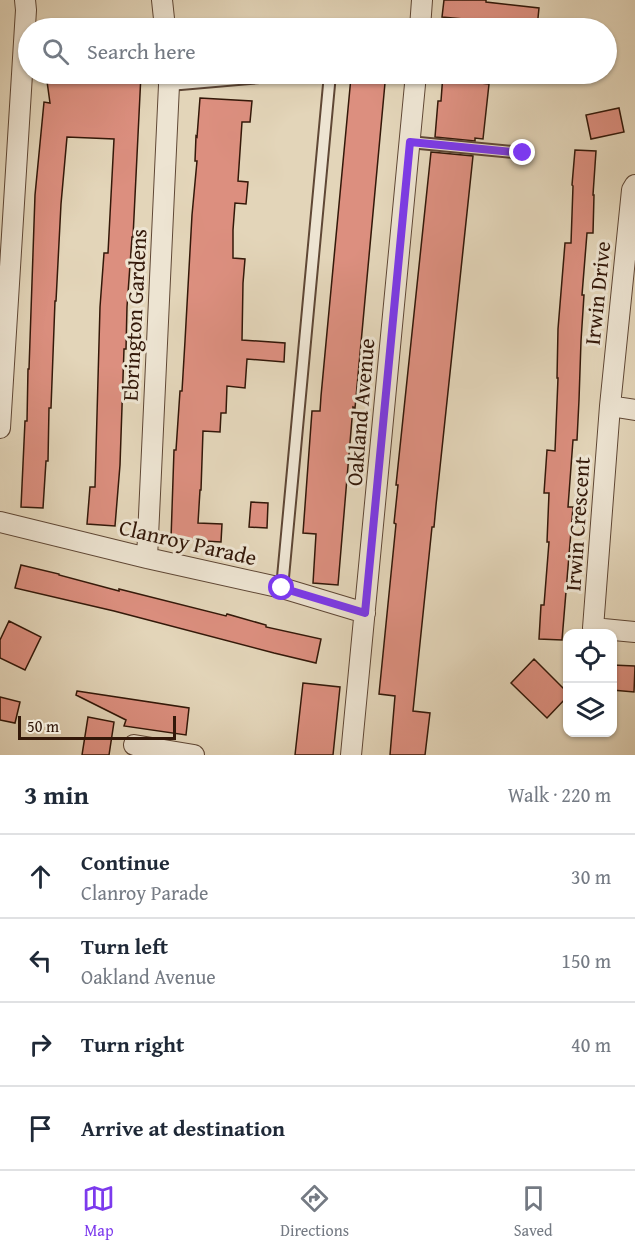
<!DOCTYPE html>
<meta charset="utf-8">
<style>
:root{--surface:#fff;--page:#f2f2f3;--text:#1f2937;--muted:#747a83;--line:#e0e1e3;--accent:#7c3aed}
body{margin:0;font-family:"Gentium Book Plus",serif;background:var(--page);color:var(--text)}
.controls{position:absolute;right:18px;bottom:18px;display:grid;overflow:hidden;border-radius:12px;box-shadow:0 2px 4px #0004}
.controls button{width:54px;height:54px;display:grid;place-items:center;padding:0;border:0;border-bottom:2px solid var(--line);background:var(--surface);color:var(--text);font:30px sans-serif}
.scale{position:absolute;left:18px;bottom:15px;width:158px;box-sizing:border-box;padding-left:6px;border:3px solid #331809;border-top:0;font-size:16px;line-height:21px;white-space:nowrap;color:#331809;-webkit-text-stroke:4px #ede4d2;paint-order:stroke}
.stop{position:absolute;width:18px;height:18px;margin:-14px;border:4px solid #7c3aed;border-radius:50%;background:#fff}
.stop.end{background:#7c3aed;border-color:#fff;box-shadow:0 2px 6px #0008}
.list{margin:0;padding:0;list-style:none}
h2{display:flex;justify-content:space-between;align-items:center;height:78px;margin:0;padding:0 24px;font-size:26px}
h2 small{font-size:20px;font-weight:400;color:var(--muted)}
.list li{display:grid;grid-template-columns:39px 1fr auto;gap:18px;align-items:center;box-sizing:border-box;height:84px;padding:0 24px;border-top:2px solid var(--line)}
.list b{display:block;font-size:22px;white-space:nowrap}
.list p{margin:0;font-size:20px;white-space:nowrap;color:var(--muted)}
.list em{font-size:20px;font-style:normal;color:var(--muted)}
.icon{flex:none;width:33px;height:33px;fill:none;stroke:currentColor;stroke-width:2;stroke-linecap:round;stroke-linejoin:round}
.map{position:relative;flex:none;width:635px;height:755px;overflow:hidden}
.search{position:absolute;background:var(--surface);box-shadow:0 2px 4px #0004;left:18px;right:18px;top:18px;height:66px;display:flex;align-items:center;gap:15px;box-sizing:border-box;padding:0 21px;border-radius:33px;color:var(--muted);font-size:22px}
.sheet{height:414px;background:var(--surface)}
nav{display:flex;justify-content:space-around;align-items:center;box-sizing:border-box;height:84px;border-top:2px solid var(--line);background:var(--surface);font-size:16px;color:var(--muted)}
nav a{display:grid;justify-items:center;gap:3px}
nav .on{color:var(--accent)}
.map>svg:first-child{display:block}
.building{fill:#dc8f7f;stroke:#331809;stroke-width:1.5}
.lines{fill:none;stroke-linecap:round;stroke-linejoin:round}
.lane-casing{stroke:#5f4735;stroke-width:14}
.street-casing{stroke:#5f4735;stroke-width:22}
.lane{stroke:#ede4d2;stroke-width:10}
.street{stroke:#ede4d2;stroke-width:20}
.route{stroke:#7c3aed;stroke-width:8}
.labels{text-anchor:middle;stroke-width:6;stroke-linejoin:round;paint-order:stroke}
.street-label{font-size:22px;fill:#331809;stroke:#ede4d2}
</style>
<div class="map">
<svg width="635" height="755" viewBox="0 0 635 755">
<rect width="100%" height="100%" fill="#e3d5b9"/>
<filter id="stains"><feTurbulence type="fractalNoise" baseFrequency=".00333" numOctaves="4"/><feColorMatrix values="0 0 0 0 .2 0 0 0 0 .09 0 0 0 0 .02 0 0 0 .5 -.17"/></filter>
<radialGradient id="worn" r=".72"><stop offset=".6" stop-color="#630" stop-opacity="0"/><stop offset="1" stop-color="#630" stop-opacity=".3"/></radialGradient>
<path class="building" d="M444,0H486V2L539,8L537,28H462L463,19L442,17Z
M46,74H141L133,237H132L127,307L126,349H124L120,465L115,526L87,524L90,487H95L100,307L104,253H108L114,139L67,137L61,204L56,301H55L51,408H49L48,461H46L43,508L21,507L25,421H27L28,369H29L35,195L44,102L50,103Z
M443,74H481V83L489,84L483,139L475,138V141L435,137L438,101H441Z
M351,77L362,78L367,81L385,83L355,408L353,407L338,585L313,583L316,534L303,533L312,411H320L321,396Z
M200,98L252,101L250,122H242L238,181L248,182L246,204L235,203L233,230V258L245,259L243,283L242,340L285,343L284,362L247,359L245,388L227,386L226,413H221L220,432L203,431L201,490H200L198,523L222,524L221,542L171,539L174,450H176L180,391H182L185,341L192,215L197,161H195L196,136L197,137Z
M619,108L624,132L591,139L586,115Z
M575,150L596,151L593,195H594L593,233H587L582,295H584L581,341L579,400L577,440H573L568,507H573L562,640L539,639L541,605H544L549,542H547L549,493H544L547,450L555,451L558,378H557L558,329L565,243H571L573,186L572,185Z
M431,152L473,156L436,505L434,527H432L413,711L430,713L425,755H390L395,696L379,694L396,524L394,523L398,485H396Z
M251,502L268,503L267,528L249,527Z
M21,565L59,574V575L119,591V589L226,616L227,614L266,625V627L321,639L316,663L274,653L114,611L15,588Z
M9,621L41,637L25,670L0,658V640Z
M534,659L567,692V697L547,718L511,683Z
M612,665L635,666L634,692L612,690Z
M303,683L340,687L333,755H295Z
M77,691L189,708L186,735L124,726L126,720L76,695Z
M0,697L20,702L15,723L0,720Z
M88,717L114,722L109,755H82Z"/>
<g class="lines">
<g class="lane-casing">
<path id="lane" d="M368,74L415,78
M169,85L295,74
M409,142L523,153
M282,588L330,74"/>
</g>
<g class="street-casing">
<path id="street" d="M162,0L165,28
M420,28L422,0
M610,406L632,190L635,185
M635,410L610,406L593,628L635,632
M0,428L26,10L25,0
M0,522L147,558L282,588L365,613
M147,558L169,85L168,74
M134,745L194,755
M351,755L416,74"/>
</g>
<use href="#lane" class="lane"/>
<use href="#street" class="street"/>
</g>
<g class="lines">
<path class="route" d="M282,588L365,613L410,142L523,153"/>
</g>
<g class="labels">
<g class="street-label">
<text transform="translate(597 293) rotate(-84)" y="8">Irwin Drive</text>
<text transform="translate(134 315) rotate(-87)" y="8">Ebrington Gardens</text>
<text transform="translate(360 412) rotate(-85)" y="8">Oakland Avenue</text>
<text transform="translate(577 524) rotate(-86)" y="8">Irwin Crescent</text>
<text transform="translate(188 542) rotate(13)" y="8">Clanroy Parade</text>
</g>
</g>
<rect width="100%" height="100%" filter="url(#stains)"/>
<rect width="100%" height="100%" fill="url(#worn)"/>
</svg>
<div class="controls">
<button><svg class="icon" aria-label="locate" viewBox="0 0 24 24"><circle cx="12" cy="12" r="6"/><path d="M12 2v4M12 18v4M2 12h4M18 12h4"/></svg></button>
<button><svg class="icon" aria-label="layers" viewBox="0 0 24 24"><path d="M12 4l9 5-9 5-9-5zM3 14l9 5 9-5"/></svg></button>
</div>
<div class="scale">50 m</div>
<div class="stop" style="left:282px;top:588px"></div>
<div class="stop end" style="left:523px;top:153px"></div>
<div class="search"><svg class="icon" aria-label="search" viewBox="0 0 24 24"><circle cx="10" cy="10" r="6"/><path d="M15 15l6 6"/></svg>Search here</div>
</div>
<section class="sheet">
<h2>3 min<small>Walk · 220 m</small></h2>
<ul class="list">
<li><svg class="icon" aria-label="ahead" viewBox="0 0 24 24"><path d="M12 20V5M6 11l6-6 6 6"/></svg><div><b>Continue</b><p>Clanroy Parade</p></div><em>30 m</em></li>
<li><svg class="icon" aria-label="left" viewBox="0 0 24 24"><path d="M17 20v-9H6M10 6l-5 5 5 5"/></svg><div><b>Turn left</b><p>Oakland Avenue</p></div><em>150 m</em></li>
<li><svg class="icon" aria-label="right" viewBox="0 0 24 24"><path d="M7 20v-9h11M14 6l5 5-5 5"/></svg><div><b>Turn right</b></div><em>40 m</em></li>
<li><svg class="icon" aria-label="arrive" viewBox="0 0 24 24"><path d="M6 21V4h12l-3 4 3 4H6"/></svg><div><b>Arrive at destination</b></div></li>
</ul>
</section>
<nav>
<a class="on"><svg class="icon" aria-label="map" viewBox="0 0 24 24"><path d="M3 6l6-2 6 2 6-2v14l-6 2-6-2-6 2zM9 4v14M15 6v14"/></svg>Map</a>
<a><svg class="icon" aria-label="directions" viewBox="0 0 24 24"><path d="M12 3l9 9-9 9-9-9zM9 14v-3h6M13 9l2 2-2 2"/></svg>Directions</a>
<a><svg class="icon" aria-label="saved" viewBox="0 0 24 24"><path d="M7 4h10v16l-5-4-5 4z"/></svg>Saved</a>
</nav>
